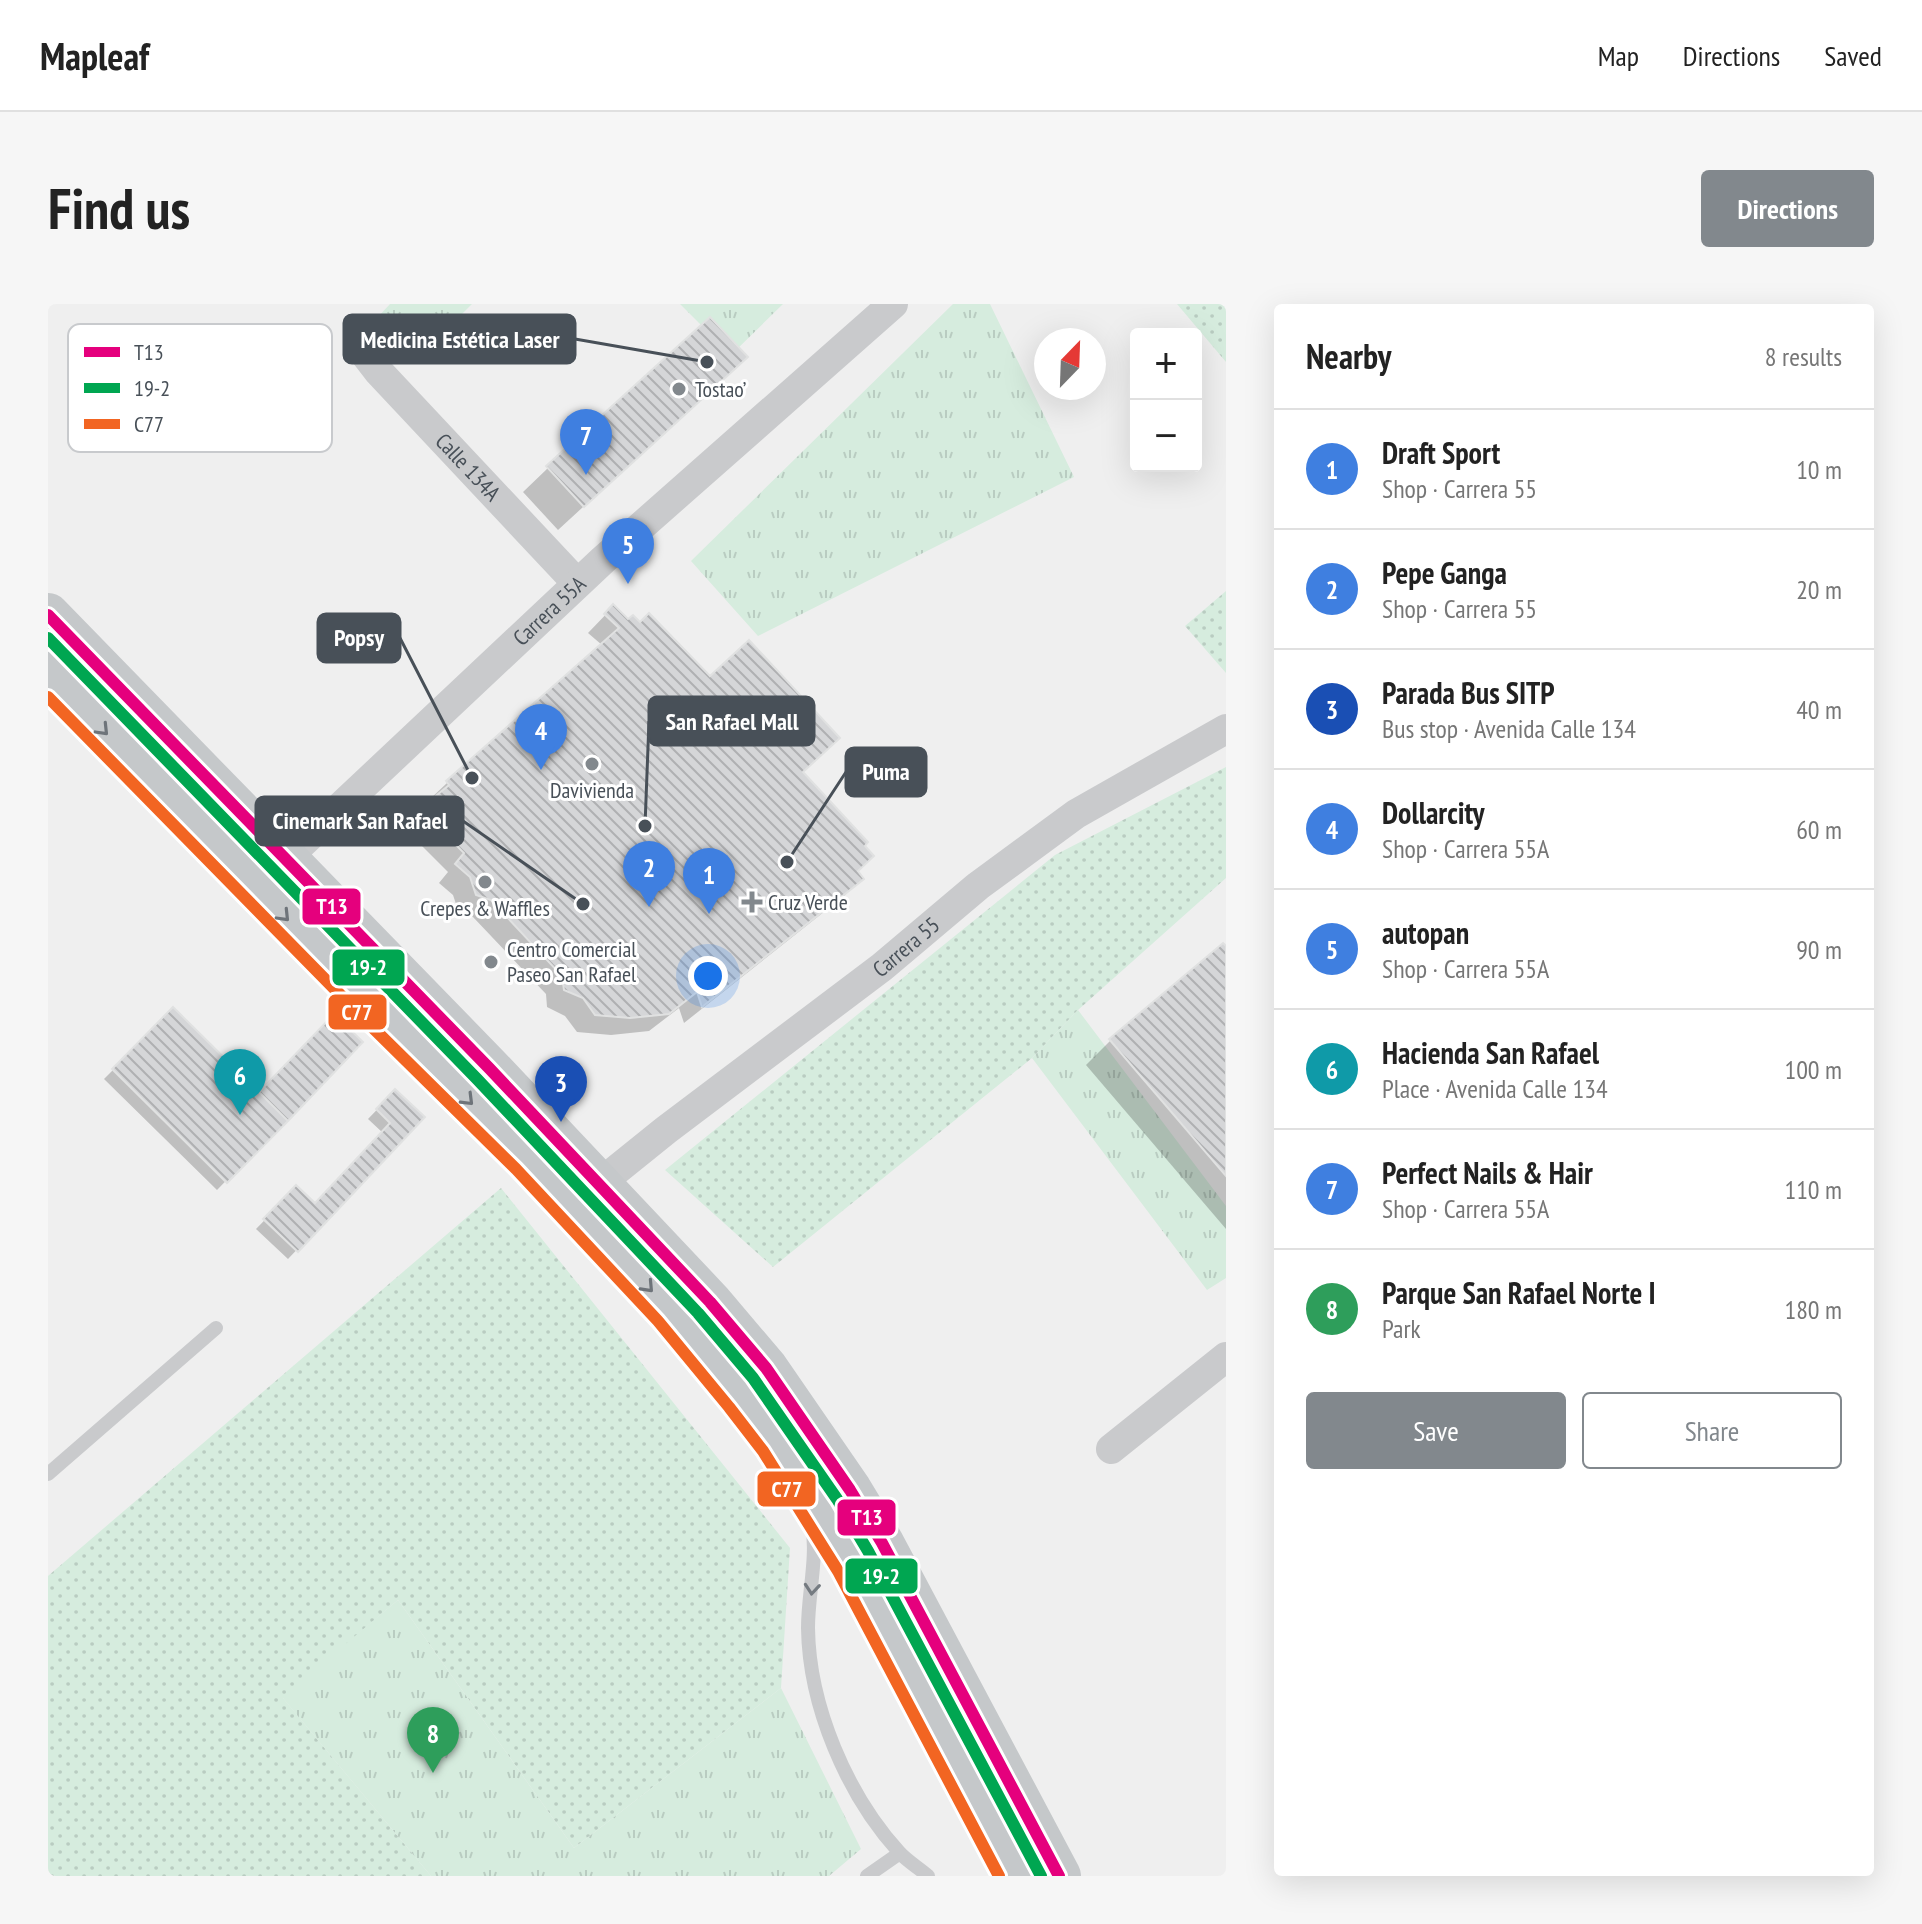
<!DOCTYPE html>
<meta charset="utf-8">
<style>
:root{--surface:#fff;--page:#f6f6f6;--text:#222;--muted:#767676;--line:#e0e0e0;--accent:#82888d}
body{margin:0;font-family:"PT Sans Narrow",sans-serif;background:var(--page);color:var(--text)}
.controls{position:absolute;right:24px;top:24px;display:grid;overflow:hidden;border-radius:8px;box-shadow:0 8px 32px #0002}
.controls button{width:72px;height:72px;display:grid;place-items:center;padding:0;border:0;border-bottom:2px solid var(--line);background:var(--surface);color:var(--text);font:40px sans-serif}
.compass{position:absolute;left:986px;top:24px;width:72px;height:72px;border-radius:50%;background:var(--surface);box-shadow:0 8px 32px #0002;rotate:23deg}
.you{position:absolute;left:660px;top:672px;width:28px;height:28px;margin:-20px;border:6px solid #fff;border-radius:50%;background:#1a73e8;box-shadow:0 0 0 12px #1a73e833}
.badge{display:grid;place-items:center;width:52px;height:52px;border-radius:50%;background:var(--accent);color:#fff;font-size:26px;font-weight:700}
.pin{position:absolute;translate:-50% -66px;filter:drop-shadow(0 2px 4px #0008)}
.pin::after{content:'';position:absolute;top:42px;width:28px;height:24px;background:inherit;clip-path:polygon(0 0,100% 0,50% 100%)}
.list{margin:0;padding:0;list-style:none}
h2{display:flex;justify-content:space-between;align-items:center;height:104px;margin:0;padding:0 32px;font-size:34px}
h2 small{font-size:26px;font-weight:400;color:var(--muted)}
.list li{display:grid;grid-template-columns:52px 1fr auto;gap:24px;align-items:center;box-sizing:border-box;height:120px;padding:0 32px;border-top:2px solid var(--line)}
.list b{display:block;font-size:30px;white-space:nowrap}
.list p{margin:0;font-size:26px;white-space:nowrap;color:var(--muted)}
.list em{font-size:26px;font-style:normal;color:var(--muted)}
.actions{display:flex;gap:16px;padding:24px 32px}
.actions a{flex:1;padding:18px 0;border:2px solid var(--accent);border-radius:8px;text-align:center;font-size:28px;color:var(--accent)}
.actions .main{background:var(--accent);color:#fff}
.map{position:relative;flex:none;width:1178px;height:1572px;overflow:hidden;border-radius:8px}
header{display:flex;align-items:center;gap:48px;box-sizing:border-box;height:112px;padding:0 40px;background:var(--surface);border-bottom:2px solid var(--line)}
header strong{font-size:38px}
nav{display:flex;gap:44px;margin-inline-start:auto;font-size:28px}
.intro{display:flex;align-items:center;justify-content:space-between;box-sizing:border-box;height:192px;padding:0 48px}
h1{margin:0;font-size:56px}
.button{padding:20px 36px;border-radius:8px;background:var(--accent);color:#fff;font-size:28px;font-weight:700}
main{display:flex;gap:48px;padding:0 48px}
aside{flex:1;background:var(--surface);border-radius:8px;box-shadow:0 8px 32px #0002}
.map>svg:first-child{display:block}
.grass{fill:url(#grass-dots)}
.park{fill:url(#park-tufts)}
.shadow{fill:#0003}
.building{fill:url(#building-back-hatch);stroke:#e0e1e1;stroke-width:2}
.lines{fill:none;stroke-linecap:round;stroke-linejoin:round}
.lane{stroke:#c9cacc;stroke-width:14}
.street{stroke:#c9cacc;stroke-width:30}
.primary{stroke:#c5c8ca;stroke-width:44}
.bus-1-casing{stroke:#fff;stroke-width:18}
.bus-2-casing{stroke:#fff;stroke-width:18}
.bus-3-casing{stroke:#fff;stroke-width:18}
.bus-1{stroke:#e5007d;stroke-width:12}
.bus-2{stroke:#00a651;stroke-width:12}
.bus-3{stroke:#f26522;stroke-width:12}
.oneway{stroke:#6e747a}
.oneway2{stroke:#757b81}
.poi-dot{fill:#82888d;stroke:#fff;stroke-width:3}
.labels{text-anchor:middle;stroke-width:6;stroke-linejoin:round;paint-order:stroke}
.poi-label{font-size:22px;fill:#485058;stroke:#fff;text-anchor:start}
.street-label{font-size:22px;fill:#485058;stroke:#fff}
.key{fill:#fff;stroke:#c8cacd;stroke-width:2}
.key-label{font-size:22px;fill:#485058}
.leader{fill:none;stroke:#485058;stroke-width:3}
.callout-dot{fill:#485058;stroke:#fff;stroke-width:3}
.callout{fill:#485058;stroke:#485058;stroke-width:3}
.callout-label{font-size:24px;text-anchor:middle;font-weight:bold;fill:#fff}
.line-badge{stroke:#fff;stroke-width:3}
.badge-label{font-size:22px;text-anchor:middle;font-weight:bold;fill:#fff}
</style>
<header>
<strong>Mapleaf</strong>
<nav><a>Map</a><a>Directions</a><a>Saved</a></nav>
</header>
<div class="intro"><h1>Find us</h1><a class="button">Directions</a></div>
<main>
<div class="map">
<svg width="1178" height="1572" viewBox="0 0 1178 1572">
<defs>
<pattern id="grass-dots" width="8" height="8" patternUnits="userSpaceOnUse" patternTransform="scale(2)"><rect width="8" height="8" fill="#d6ecde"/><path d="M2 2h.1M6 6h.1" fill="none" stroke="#b9ccc1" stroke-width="1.8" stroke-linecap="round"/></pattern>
<pattern id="park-tufts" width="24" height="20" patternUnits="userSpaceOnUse" patternTransform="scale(2)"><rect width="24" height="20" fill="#d6ecde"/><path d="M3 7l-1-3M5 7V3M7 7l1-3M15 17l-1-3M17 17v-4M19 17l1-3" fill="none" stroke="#b9ccc1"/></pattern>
<pattern id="building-back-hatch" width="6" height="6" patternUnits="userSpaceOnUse" patternTransform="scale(2)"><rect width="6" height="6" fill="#d5d6d8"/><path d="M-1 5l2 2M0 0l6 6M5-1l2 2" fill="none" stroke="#afb0b2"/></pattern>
</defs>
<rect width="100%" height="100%" fill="#efefef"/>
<path class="grass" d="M1129,0H1178V58Z
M1178,287V369L1137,322Z
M1178,463V574L1030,706L984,754L725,963L617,866L1007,551Z
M453,884L742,1244L733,1384L526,1544L350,1296L235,1394L383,1572H0V1272Z"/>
<path class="park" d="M342,0H424L368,56L328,15Z
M632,0H735L683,51Z
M905,0H942L1026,173L710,332L643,257Z
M1030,706L1178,902V974L1159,986L984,754Z
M350,1296L526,1544L733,1384L813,1545L781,1572H383L234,1393Z"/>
<path class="shadow" d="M672,77L510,226L475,188L500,164Z
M565,303L753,469L813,574L796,592L636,719L631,704L601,727L563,731L529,728L517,712L499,703L498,690L425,613L411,609L405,591L391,579L400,568L356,524L383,498L381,496L399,479L554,341L540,329Z
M1175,642L1178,646V925L1038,761L1062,737Z
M125,706L211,791L286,713L312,738L169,886L56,775Z
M347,787L375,813L240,955L208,925L248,884L267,901L335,829L320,815Z"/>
<path class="building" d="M662,13L700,53L536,203L498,162Z
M565,300L580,315L585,311L592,318L601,309L662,372L701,336L792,434L755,468L820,538L817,542L826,552L810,567L816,575L654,703L649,688L621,710L582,714L547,711L535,694L516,686L514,672L443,596L428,591L422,573L407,560L416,549L372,505L401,481L398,477L571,324L556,310Z
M1175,639L1178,642V872L1061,735Z
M125,703L240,817L179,879L64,765Z
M286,710L315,738L240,817L211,788Z
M347,785L377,813L250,948L215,915L248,881L267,899L342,819L328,805Z"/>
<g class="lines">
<path class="lane" d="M0,1170L168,1024
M764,1219C770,1254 760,1289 760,1324C761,1402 799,1491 851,1548C859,1557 871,1564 880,1572
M819,1572L852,1549"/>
<g class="street">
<path id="s1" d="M314,46L331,68L529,279"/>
<path id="s2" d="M236,556L555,256L845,0"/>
<path id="s3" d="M551,880L618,826L834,663L930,582L1028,510L1178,425"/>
<path d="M1063,1145L1178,1053"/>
</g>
<path class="primary" d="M0,311L441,764L662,998L718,1064L802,1186L834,1239L1011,1572
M0,370L331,708L479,854L622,1006L694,1093L728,1138L804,1259L969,1572"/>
<g class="bus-1-casing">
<path id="bus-1" d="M0,311L441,764L662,998L718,1064L802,1186L834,1239L1011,1572"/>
</g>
<g class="bus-2-casing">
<path id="bus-2" d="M0,334L429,775L650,1009L705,1074L789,1195L820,1247L993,1572"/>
</g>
<g class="bus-3-casing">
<path id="bus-3" d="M0,393L320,719L468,865L610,1017L681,1103L715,1147L790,1267L951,1572"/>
</g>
<use href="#bus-1" class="bus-1"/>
<use href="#bus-2" class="bus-2"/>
<use href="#bus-3" class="bus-3"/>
</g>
<defs><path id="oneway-chevron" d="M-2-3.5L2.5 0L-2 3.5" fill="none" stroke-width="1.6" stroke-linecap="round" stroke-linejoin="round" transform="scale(2)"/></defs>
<g class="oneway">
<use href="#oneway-chevron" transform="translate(55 426) rotate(46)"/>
<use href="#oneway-chevron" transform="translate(236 612) rotate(46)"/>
<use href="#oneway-chevron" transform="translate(420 796) rotate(45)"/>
<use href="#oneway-chevron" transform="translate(600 983) rotate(47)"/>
</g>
<use class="oneway2" href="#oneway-chevron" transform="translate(764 1285) rotate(95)"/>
<g class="poi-dot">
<circle cx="631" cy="85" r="8"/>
<circle cx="544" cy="460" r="8"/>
<circle cx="437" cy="578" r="8"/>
<path d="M700 586h8v8h8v8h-8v8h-8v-8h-8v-8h8z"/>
<circle cx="443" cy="658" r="8"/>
</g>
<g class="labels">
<g class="poi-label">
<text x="647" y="93">Tostao’</text>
<text x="544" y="494" text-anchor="middle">Davivienda</text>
<text x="720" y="606">Cruz Verde</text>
<text x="437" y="612" text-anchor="middle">Crepes &amp; Waffles</text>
<text x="459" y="653">Centro Comercial<tspan x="459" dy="25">Paseo San Rafael</tspan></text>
</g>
<g class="street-label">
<text dy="8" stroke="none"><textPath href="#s1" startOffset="158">Calle 134A</textPath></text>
<text dy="8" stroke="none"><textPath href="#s2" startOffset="364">Carrera 55A</textPath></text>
<text dy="8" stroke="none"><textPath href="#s3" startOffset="388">Carrera 55</textPath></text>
</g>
</g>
<rect x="20" y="20" width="264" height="128" rx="12" class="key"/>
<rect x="36" y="43" width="36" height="10" fill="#e5007d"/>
<rect x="36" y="79" width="36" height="10" fill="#00a651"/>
<rect x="36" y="115" width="36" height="10" fill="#f26522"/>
<g class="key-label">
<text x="86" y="56">T13</text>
<text x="86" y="92">19-2</text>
<text x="86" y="128">C77</text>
</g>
<path class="leader" d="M659 58L527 35M424 474L352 334M597 522L601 417M739 558L798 468M535 600L415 517"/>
<g class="callout-dot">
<circle cx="659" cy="58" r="8"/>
<circle cx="424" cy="474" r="8"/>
<circle cx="597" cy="522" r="8"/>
<circle cx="739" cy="558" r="8"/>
<circle cx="535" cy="600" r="8"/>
</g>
<g class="callout">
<rect x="296" y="11" width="231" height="48" rx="8"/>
<rect x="270" y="310" width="82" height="48" rx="8"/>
<rect x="601" y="393" width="165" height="48" rx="8"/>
<rect x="798" y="444" width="80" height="48" rx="8"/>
<rect x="208" y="493" width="207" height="48" rx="8"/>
</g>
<g class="callout-label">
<text x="412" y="44">Medicina Estética Laser</text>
<text x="311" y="342">Popsy</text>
<text x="684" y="426">San Rafael Mall</text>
<text x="838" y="476">Puma</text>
<text x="312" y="525">Cinemark San Rafael</text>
</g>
<g class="line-badge">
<rect x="253" y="583" width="61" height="39" rx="8" fill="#e5007d"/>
<rect x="283" y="644" width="75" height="39" rx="8" fill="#00a651"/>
<rect x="279" y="689" width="61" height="38" rx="8" fill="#f26522"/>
<rect x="708" y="1166" width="61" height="38" rx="8" fill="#f26522"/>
<rect x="788" y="1194" width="61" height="39" rx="8" fill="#e5007d"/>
<rect x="796" y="1253" width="75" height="38" rx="8" fill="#00a651"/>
</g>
<g class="badge-label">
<text x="284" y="610">T13</text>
<text x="320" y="671">19-2</text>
<text x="309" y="716">C77</text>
<text x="739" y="1193">C77</text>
<text x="819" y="1221">T13</text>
<text x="833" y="1280">19-2</text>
</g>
</svg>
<div class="controls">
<button>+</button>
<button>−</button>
</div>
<svg class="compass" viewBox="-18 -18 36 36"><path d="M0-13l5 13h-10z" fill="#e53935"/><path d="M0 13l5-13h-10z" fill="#767676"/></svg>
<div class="you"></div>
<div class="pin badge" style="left:661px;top:610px;background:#3f7fe0">1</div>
<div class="pin badge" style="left:601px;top:603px;background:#3f7fe0">2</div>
<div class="pin badge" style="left:513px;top:818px;background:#1a4fb4">3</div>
<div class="pin badge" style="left:493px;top:466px;background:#3f7fe0">4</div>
<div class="pin badge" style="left:580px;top:280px;background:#3f7fe0">5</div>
<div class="pin badge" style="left:192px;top:811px;background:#0f9aa8">6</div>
<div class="pin badge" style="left:538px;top:171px;background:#3f7fe0">7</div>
<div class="pin badge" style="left:385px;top:1469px;background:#2e9e5b">8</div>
</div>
<aside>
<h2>Nearby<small>8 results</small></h2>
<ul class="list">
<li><span class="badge" style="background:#3f7fe0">1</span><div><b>Draft Sport</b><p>Shop · Carrera 55</p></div><em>10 m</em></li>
<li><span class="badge" style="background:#3f7fe0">2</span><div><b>Pepe Ganga</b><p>Shop · Carrera 55</p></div><em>20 m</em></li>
<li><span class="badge" style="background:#1a4fb4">3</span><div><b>Parada Bus SITP</b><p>Bus stop · Avenida Calle 134</p></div><em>40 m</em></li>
<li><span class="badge" style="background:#3f7fe0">4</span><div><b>Dollarcity</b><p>Shop · Carrera 55A</p></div><em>60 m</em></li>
<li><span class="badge" style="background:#3f7fe0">5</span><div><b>autopan</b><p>Shop · Carrera 55A</p></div><em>90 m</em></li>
<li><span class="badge" style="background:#0f9aa8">6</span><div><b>Hacienda San Rafael</b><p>Place · Avenida Calle 134</p></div><em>100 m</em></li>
<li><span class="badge" style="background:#3f7fe0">7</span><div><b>Perfect Nails &amp; Hair</b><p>Shop · Carrera 55A</p></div><em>110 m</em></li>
<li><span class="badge" style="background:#2e9e5b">8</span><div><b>Parque San Rafael Norte I</b><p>Park</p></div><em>180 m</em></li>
</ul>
<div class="actions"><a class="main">Save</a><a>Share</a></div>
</aside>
</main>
